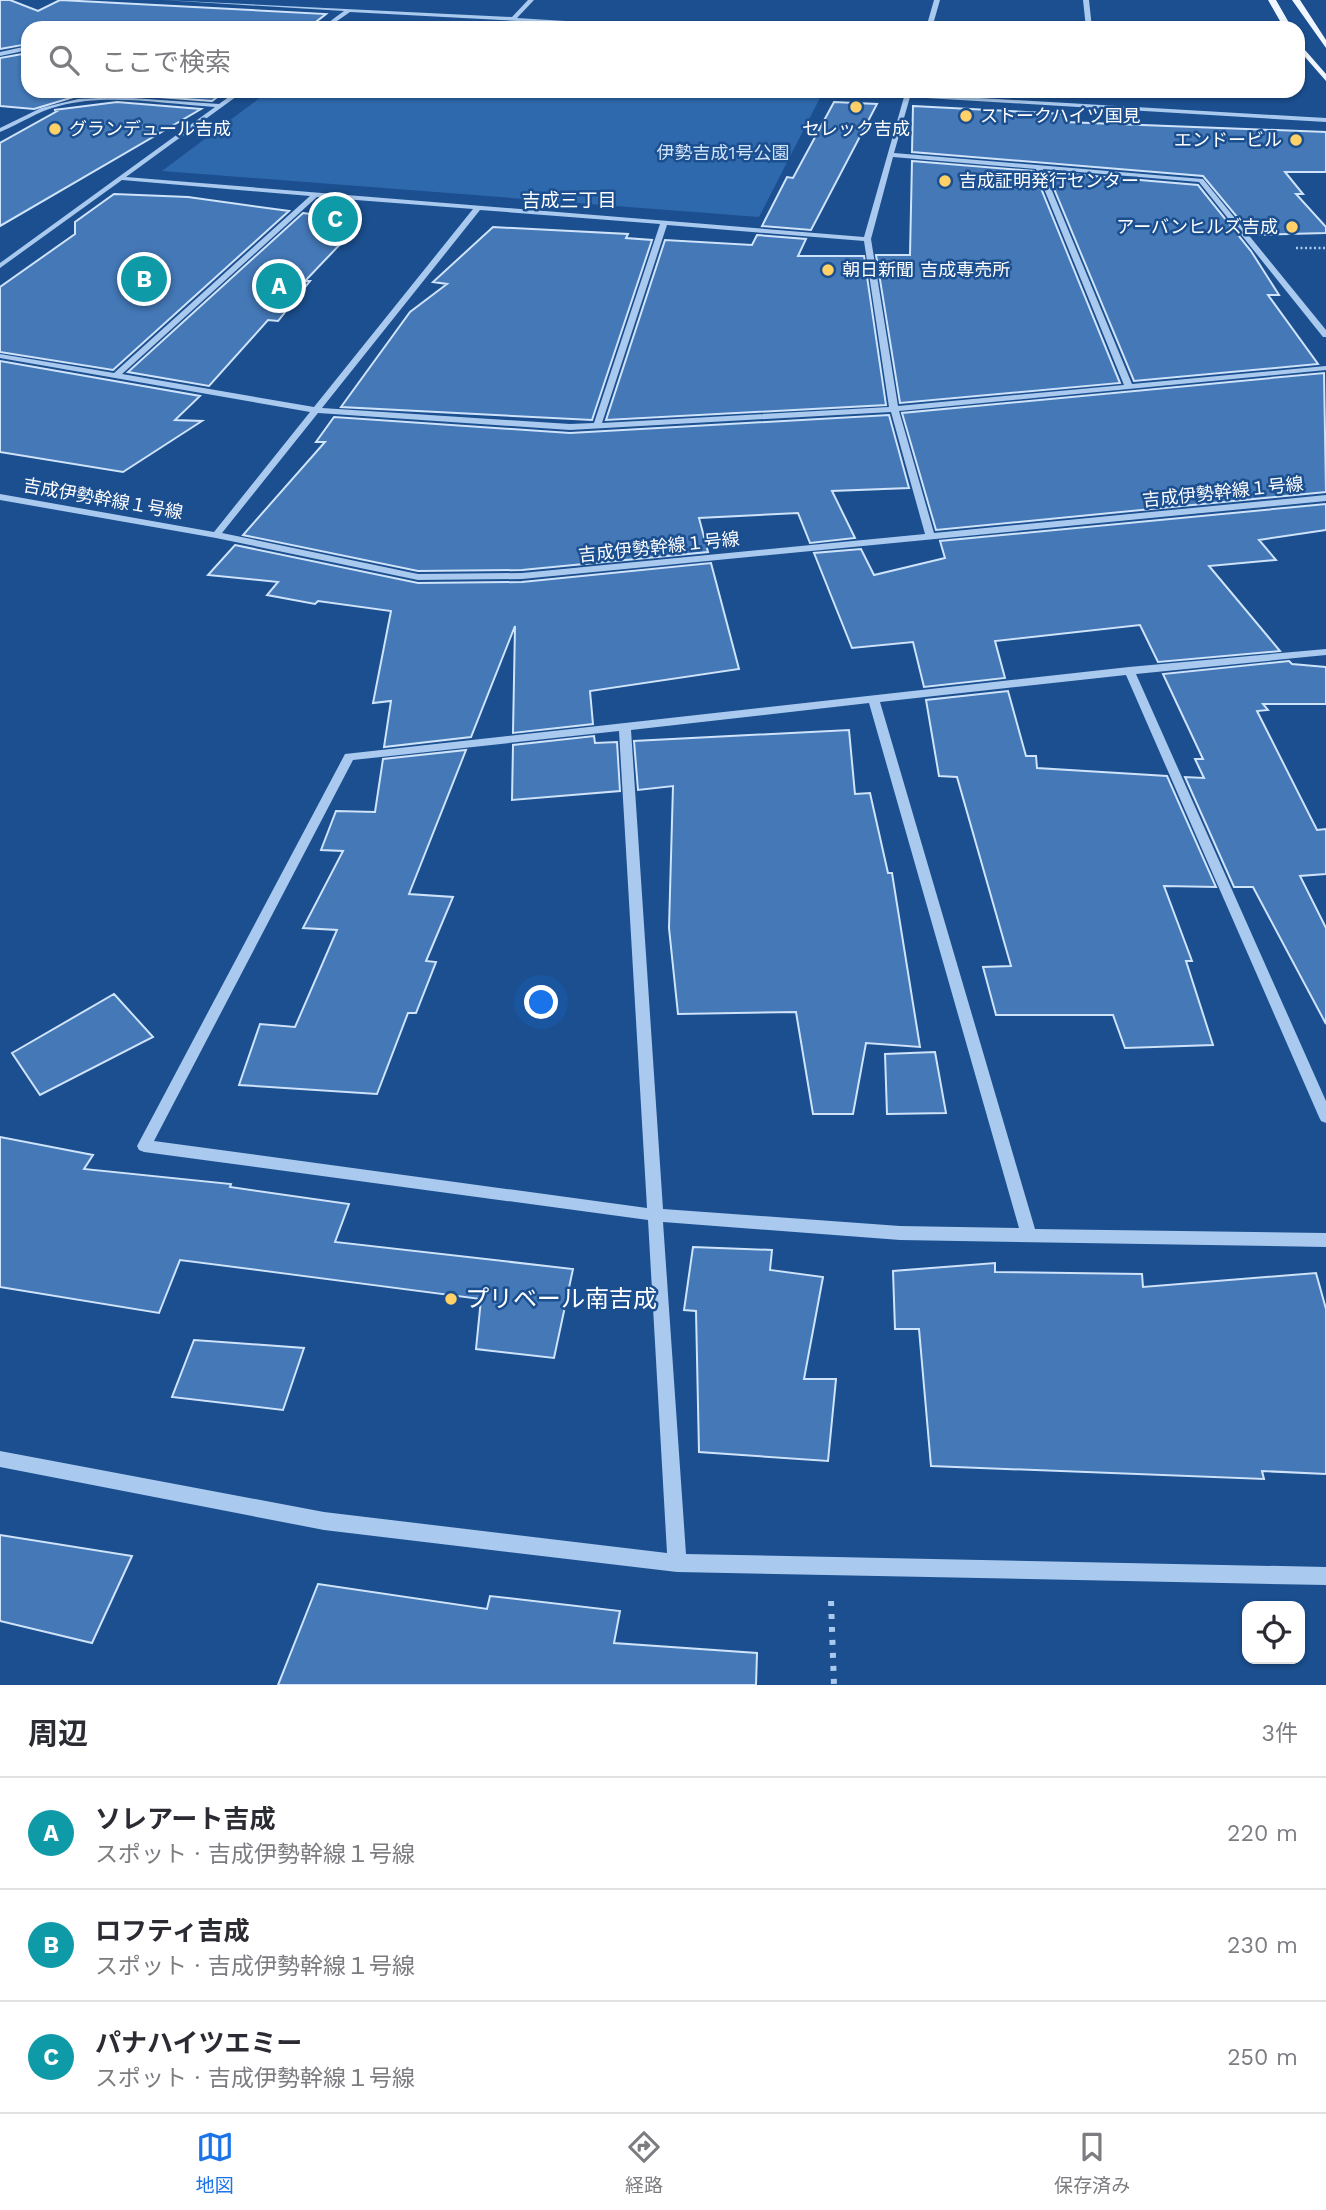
<!DOCTYPE html>
<html lang="ja">
<meta charset="utf-8">
<style>
:root{--surface:#fff;--page:#f2f2f3;--text:#2b2b33;--muted:#7c7c81;--line:#e1e1e2;--accent:#1a73e8}
body{margin:0;font-family:"Work Sans","Noto Sans JP",sans-serif;background:var(--page);color:var(--text)}
.controls{position:absolute;right:21px;bottom:21px;display:grid;overflow:hidden;border-radius:14px;box-shadow:0 2px 5px #0004}
.controls button{width:63px;height:63px;display:grid;place-items:center;padding:0;border:0;border-bottom:2px solid var(--line);background:var(--surface);color:var(--text);font:35px sans-serif}
.you{position:absolute;left:542px;top:1003px;width:24px;height:24px;margin:-18px;border:5px solid #fff;border-radius:50%;background:#1a73e8;box-shadow:0 0 0 10px #1a73e833}
.badge{display:grid;place-items:center;width:46px;height:46px;border-radius:50%;background:var(--accent);color:#fff;font-size:23px;font-weight:700}
.pin{position:absolute;translate:-50% -50%;border:4px solid #fff;box-shadow:0 2px 7px #0006}
.list{margin:0;padding:0;list-style:none}
h2{display:flex;justify-content:space-between;align-items:center;height:91px;margin:0;padding:0 28px;font-size:30px}
h2 small{font-size:23px;font-weight:400;color:var(--muted)}
.list li{display:grid;grid-template-columns:46px 1fr auto;gap:21px;align-items:center;box-sizing:border-box;height:112px;padding:0 28px;border-top:2px solid var(--line)}
.list b{display:block;font-size:26px;white-space:nowrap}
.list p{margin:0;font-size:23px;white-space:nowrap;color:var(--muted)}
.list em{font-size:23px;font-style:normal;color:var(--muted)}
.icon{flex:none;width:38px;height:38px;fill:none;stroke:currentColor;stroke-width:2;stroke-linecap:round;stroke-linejoin:round}
.map{position:relative;flex:none;width:1326px;height:1685px;overflow:hidden}
.search{position:absolute;background:var(--surface);box-shadow:0 2px 5px #0004;left:21px;right:21px;top:21px;height:77px;display:flex;align-items:center;gap:18px;box-sizing:border-box;padding:0 24px;border-radius:21px;color:var(--muted);font-size:26px}
.sheet{height:427px;background:var(--surface)}
nav{display:flex;justify-content:space-around;align-items:center;box-sizing:border-box;height:98px;border-top:2px solid var(--line);background:var(--surface);font-size:19px;color:var(--muted)}
nav a{display:grid;justify-items:center;gap:4px}
nav .on{color:var(--accent)}
.map>svg:first-child{display:block}
.green{fill:#2e69ad}
.building{fill:#4478b7;stroke:#cfe3fa;stroke-width:2}
.lines{fill:none;stroke-linecap:round;stroke-linejoin:round}
.path-far1{stroke:#a9c9ee;stroke-width:2.5;stroke-dasharray:2 2.5;stroke-linecap:butt}
.path{stroke:#a9c9ee;stroke-width:6;stroke-dasharray:5 8;stroke-linecap:butt}
.minor{fill:#a9c9ee;fill-rule:evenodd}
.major{fill:#f0f6ff;fill-rule:evenodd}
.poi-dot{fill:#ffd166;stroke:#1b4f8f;stroke-width:2.5}
.labels{text-anchor:middle;stroke-width:5;stroke-linejoin:round;paint-order:stroke}
.far-poi-label{font-size:18px;fill:#fff;stroke:#1b4f8f;text-anchor:start}
.far-park-label{font-size:18px;fill:#cfe3fa;stroke:#1b4f8f}
.far-street-label{font-size:18px;fill:#fff;stroke:#1b4f8f}
.far-neighbourhood-label{font-size:19px;fill:#fff;stroke:#1b4f8f}
.near-poi-label{font-size:24px;fill:#fff;stroke:#1b4f8f;text-anchor:start}
</style>
<div class="map">
<svg width="1326" height="1685" viewBox="0 0 1326 1685">
<rect width="100%" height="100%" fill="#1b4f8f"/>
<path class="green" d="M269,91H773L822,94L759,217L162,171Z"/>
<path class="building" d="M0,0H10L38,11L60,0L326,14L308,28H28V44L0,49Z
M28,53V91H225L212,101L118,94L77,96L34,109L0,106V58Z
M117,102L201,109L0,226V143L59,110H54Z
M834,102L877,104L811,230L762,226L787,177L793,178Z
M913,106L1066,114L1065,122L1326,132V172H1285L1303,194H1296L1326,227V233L1252,235L1203,176L912,152Z
M912,161L1034,171L1120,383L900,403L876,255H910Z
M1047,172L1198,185L1251,251L1279,295H1268L1318,364L1134,381Z
M114,194L188,197L289,211L113,370L0,352V287L75,234V222Z
M303,213L355,220L339,236L347,237L305,281H310L278,321L268,320L209,386L128,372Z
M493,227L628,234L626,238L652,240L592,420L341,407L410,312L447,284L433,282Z
M757,235L806,239L798,256H864L886,405L606,420L665,240L752,245Z
M0,361L200,396L175,420L202,421L123,472L0,452Z
M1324,373L1326,492L936,530L902,413Z
M889,415L909,488L832,491L855,538L810,543L798,513L699,518L708,552L522,570L418,571L243,535L325,442H316L334,417L570,433Z
M1326,504V530L1259,540L1276,560L1209,566L1280,651L1158,662L1140,625L995,641L1005,678L924,687L913,642L852,648L814,553L861,549L874,575L945,558L940,541Z
M235,545L418,583L522,582L711,563L739,669L590,691L593,724L513,733L515,626L471,737L384,747L391,701L373,703L391,611L318,601L315,604L267,595L278,582L208,575Z
M1289,661L1292,664L1326,667V704H1263L1268,710L1257,711L1317,830L1326,829V874L1300,876L1326,928V1024L1253,887H1234L1185,777L1204,778L1195,759H1203L1163,674Z
M1008,691L1026,756H1036L1037,768L1167,776L1216,887L1164,886L1192,961H1186L1213,1045L1125,1048L1113,1015H996L983,967L1011,966L957,777L939,776L926,700Z
M849,730L855,794L870,793L888,873H892L920,1047L866,1043L853,1114H813L796,1012L678,1014L669,928L673,786L638,790L634,741Z
M594,736L595,743L617,742L620,791L512,800L513,745Z
M466,750L409,894L453,897L426,961L436,962L416,1013H408L377,1094L239,1085L260,1024L295,1027L337,930L303,928L343,851L321,850L336,811L375,812L383,759Z
M114,994L153,1037L40,1095L12,1053Z
M935,1052L946,1113L887,1114L885,1054Z
M0,1137L93,1155L84,1169L231,1184L230,1187L349,1204L335,1242L573,1269L554,1358L476,1349L481,1299L180,1260L159,1313L0,1287Z
M693,1247L772,1250L770,1270L823,1277L804,1379H836L828,1461L699,1452L696,1311L684,1310Z
M995,1263V1272L1142,1274L1143,1287L1316,1273L1326,1309V1474L1262,1471L1264,1479L931,1466L919,1329H895L893,1271Z
M194,1340L304,1348L283,1410L172,1397Z
M0,1535L132,1556L92,1643L0,1621Z
M318,1584L487,1609L490,1596L620,1611L614,1643L757,1653L756,1685H278Z"/>
<g class="lines">
<path class="path-far1" d="M1296,248H1326"/>
<path class="path" d="M831,1601L834,1685"/>
<path class="minor" d="M162,0L512,17L528,0H534L517,18L680,28H648L350,12L327,28H321L344,11Z
M934,0H940L932,28H926Z
M1083,0H1089L1092,28H1086Z
M28,46V50L0,56V52Z
M237,91H244L126,177L864,237L904,97L832,91L905,93L906,91H912L911,94L1326,118V122L910,97L894,153L1203,179L1326,330V337H1323L1199,182L1043,169L1132,384L1326,366V370L899,411L934,533L1326,495V501L522,579L418,580L216,538L0,500V494L214,532L310,412L0,358V354L114,373L310,196L122,180L0,268V263L215,107C164,104 109,93 59,106C38,111 20,124 0,132V128L41,108L78,99L118,97L219,104ZM893,157L1036,169L1124,385L898,406L871,239ZM317,197L473,209L314,407L122,374ZM480,210L660,224L594,423L570,424L322,408ZM667,225L864,241L889,407L602,423ZM891,412L925,534L522,573L418,574L222,533L318,413L570,430Z
M1326,649V655L1136,674L1326,1101V1123L1321,1121L1319,1117L1126,675L880,702L1035,1229L1326,1233V1247L900,1240L663,1222L686,1554L1326,1567V1585L677,1572L324,1530L0,1467V1451L324,1512L667,1553L648,1220L144,1152L139,1150L137,1146L345,754L1129,667ZM869,703L1019,1228L900,1226L663,1209L631,730ZM619,731L647,1208L154,1141L353,760Z"/>
<path class="major" d="M1268,0H1276L1292,28H1284Z
M1292,0H1300L1326,40V48Z
M1298,42L1326,74V81L1298,49Z"/>
</g>
<g class="poi-dot">
<circle cx="856" cy="107" r="7"/>
<circle cx="966" cy="116" r="7"/>
<circle cx="55" cy="129" r="7"/>
<circle cx="1296" cy="140" r="7"/>
<circle cx="945" cy="181" r="7"/>
<circle cx="1292" cy="227" r="7"/>
<circle cx="828" cy="270" r="7"/>
<circle cx="451" cy="1299" r="7"/>
</g>
<g class="labels">
<g class="far-poi-label">
<text x="980" y="122">ストークハイツ国見</text>
<text x="69" y="135">グランデュール吉成</text>
<text x="856" y="135" text-anchor="middle">セレック吉成</text>
<text x="1282" y="146" text-anchor="end">エンドービル</text>
<text x="959" y="187">吉成証明発行センター</text>
<text x="1278" y="233" text-anchor="end">アーバンヒルズ吉成</text>
<text x="842" y="276">朝日新聞 吉成専売所</text>
</g>
<g class="far-park-label">
<text x="723" y="159">伊勢吉成1号公園</text>
</g>
<g class="far-street-label">
<text transform="translate(1223 492) rotate(-6)" y="6">吉成伊勢幹線１号線</text>
<text transform="translate(103 499) rotate(10)" y="6">吉成伊勢幹線１号線</text>
<text transform="translate(659 547) rotate(-6)" y="6">吉成伊勢幹線１号線</text>
</g>
<g class="far-neighbourhood-label">
<text x="569" y="207">吉成三丁目</text>
</g>
<g class="near-poi-label">
<text x="465" y="1307">プリベール南吉成</text>
</g>
</g>
</svg>
<div class="controls">
<button><svg class="icon" aria-label="locate" viewBox="0 0 24 24"><circle cx="12" cy="12" r="6"/><path d="M12 2v4M12 18v4M2 12h4M18 12h4"/></svg></button>
</div>
<div class="you"></div>
<div class="pin badge" style="left:279px;top:286px;background:#0f9aa8">A</div>
<div class="pin badge" style="left:144px;top:279px;background:#0f9aa8">B</div>
<div class="pin badge" style="left:335px;top:219px;background:#0f9aa8">C</div>
<div class="search"><svg class="icon" aria-label="search" viewBox="0 0 24 24"><circle cx="10" cy="10" r="6"/><path d="M15 15l6 6"/></svg>ここで検索</div>
</div>
<section class="sheet">
<h2>周辺<small>3件</small></h2>
<ul class="list">
<li><span class="badge" style="background:#0f9aa8">A</span><div><b>ソレアート吉成</b><p>スポット · 吉成伊勢幹線１号線</p></div><em>220 m</em></li>
<li><span class="badge" style="background:#0f9aa8">B</span><div><b>ロフティ吉成</b><p>スポット · 吉成伊勢幹線１号線</p></div><em>230 m</em></li>
<li><span class="badge" style="background:#0f9aa8">C</span><div><b>パナハイツエミー</b><p>スポット · 吉成伊勢幹線１号線</p></div><em>250 m</em></li>
</ul>
</section>
<nav>
<a class="on"><svg class="icon" aria-label="map" viewBox="0 0 24 24"><path d="M3 6l6-2 6 2 6-2v14l-6 2-6-2-6 2zM9 4v14M15 6v14"/></svg>地図</a>
<a><svg class="icon" aria-label="directions" viewBox="0 0 24 24"><path d="M12 3l9 9-9 9-9-9zM9 14v-3h6M13 9l2 2-2 2"/></svg>経路</a>
<a><svg class="icon" aria-label="saved" viewBox="0 0 24 24"><path d="M7 4h10v16l-5-4-5 4z"/></svg>保存済み</a>
</nav>
